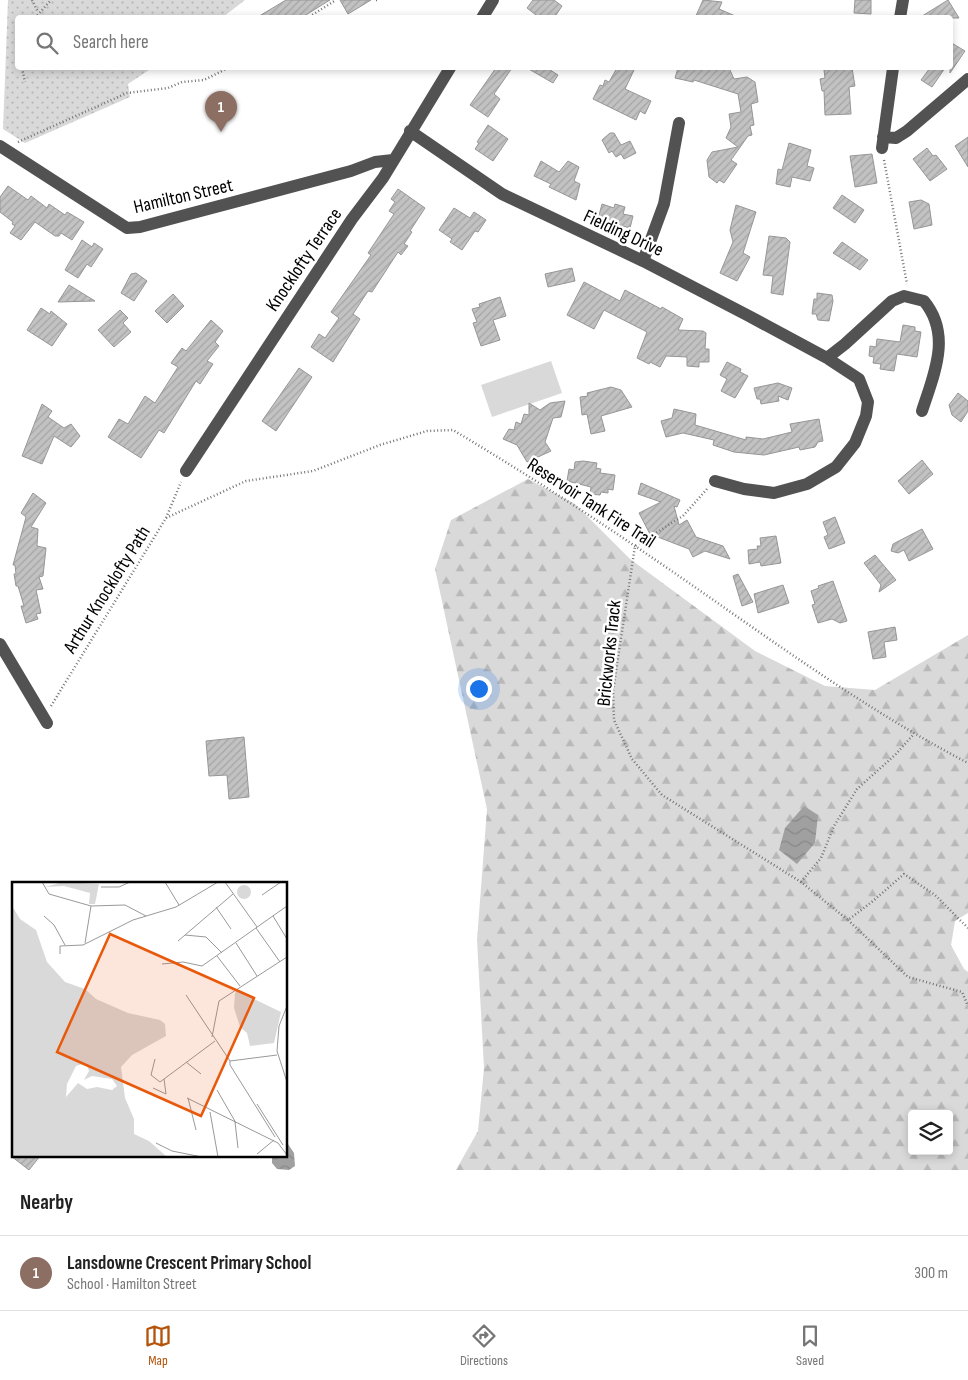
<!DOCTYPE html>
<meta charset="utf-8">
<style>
:root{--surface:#fff;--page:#f2f2f2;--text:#222;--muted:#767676;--line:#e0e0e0;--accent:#b45309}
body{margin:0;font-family:"Sofia Sans Condensed",sans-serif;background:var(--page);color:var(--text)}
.controls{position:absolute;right:15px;bottom:15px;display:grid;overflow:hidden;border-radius:5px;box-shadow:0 2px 8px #0003}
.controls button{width:45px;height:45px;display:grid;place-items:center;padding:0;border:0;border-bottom:1px solid var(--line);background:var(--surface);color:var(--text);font:25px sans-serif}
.you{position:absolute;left:478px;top:688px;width:18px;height:18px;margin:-12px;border:4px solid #fff;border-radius:50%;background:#1a73e8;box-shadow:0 0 0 8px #1a73e833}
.badge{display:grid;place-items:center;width:32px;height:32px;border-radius:50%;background:var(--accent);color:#fff;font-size:16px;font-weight:700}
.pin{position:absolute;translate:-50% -41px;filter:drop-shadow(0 1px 2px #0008)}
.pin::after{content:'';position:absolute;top:26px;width:18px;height:15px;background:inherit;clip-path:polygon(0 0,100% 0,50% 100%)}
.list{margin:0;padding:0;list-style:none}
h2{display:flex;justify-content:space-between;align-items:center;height:65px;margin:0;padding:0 20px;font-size:21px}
h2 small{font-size:16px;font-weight:400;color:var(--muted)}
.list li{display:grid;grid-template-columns:32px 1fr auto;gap:15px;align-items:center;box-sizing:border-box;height:75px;padding:0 20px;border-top:1px solid var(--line)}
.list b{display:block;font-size:19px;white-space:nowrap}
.list p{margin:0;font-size:16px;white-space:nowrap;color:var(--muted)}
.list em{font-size:16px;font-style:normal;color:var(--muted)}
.icon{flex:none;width:28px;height:28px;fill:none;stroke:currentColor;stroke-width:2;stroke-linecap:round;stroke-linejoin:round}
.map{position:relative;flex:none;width:968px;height:1170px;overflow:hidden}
.search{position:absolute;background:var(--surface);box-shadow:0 2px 8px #0003;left:15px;right:15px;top:15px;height:55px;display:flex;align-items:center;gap:12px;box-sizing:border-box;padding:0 18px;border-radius:5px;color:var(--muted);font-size:19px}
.sheet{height:140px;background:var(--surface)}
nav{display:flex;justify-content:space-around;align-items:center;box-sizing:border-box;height:70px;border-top:1px solid var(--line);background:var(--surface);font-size:14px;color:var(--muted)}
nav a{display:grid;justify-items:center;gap:2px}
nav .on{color:var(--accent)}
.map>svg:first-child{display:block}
.grass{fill:url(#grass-dots)}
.forest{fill:url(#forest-firs);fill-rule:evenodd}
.pitch{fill:#d9d9d9}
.water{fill:url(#water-waves)}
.building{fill:url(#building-hatch);stroke:#969696}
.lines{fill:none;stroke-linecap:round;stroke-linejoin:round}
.path{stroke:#747474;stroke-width:2.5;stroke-dasharray:1 2.5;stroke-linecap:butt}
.minor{stroke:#525252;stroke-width:12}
.labels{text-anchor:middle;stroke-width:5;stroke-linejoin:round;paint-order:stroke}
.street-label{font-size:19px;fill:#000;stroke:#fff}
.inset-road{fill:none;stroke:#999;stroke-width:1}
.view{fill:#e8590c;fill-opacity:0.15;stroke:#e8590c;stroke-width:2.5}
.inset-edge{fill:none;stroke:#000;stroke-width:2.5}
</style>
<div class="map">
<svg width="968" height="1170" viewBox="0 0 968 1170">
<defs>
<pattern id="grass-dots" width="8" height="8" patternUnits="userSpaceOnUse" patternTransform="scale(1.25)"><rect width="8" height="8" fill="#d9d9d9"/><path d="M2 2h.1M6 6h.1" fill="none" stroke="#b8b8b8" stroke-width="1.8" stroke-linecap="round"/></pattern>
<pattern id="forest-firs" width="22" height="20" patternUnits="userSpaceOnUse" patternTransform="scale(1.25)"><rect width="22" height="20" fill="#d9d9d9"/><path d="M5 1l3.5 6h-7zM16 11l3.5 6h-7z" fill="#b8b8b8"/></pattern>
<pattern id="water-waves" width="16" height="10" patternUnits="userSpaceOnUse" patternTransform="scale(1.25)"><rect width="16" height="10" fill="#a0a0a0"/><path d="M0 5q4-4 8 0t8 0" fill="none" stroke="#888"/></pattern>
<pattern id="building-hatch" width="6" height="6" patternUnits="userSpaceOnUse" patternTransform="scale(1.25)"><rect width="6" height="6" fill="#c2c2c2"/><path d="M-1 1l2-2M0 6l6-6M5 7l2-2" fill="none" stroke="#a5a5a5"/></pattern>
</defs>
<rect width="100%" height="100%" fill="#fff"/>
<path class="grass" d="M8,0H245L223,17L18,18V68H152L128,84L130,97L25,143L3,129Z"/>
<path class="forest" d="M528,479L575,504L630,559L755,651L825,686L875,690L968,635V913L955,921L951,945L964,969L968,972V1170H456L478,1131L484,1068L477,940L487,809L435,569L451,520ZM912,1114H949V1151H912Z"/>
<path class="pitch" d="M551,361L562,393L492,417L481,385Z"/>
<path class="water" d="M804,806L818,815L815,843L797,864L779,850L785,828Z
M288,1144L294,1153L295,1166L289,1170L277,1169L272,1163V1156H286V1145Z"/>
<path class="building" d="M286,0H330L301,18H256Z
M340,0H371L348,14Z
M533,0H554L562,6L554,18H540L527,8Z
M703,0L722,2L719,9L740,18H695Z
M855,0H871V14L854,13Z
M948,0L959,18H919Z
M950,42L965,51L950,73Z
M496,68H512L494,94L500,99L488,117L470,105Z
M527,68H547L558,75L553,83Z
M617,68H635L625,89L651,101L645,114L640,111L636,120L593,99L600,85L603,86L605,80L609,82Z
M678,68H729L734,79L747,77L755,82L758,102L751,104L754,125L750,126L752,135L748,136L731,160L737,164L724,183L719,180L717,183L709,177L707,160L712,152L738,147L726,138L731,127L729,114L741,112L738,94L694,80L693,82L675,78Z
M839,68H852L855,86L849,87L851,114L825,115L824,91H822L820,79L825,78L824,70Z
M930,68H945L932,87L921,80Z
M488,125L508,139L493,161L475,149L479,143L477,142Z
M610,133H614L621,145L630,141L636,153L624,159L621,154L616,157L612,151L609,153L602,140Z
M968,137V167L955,146Z
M789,143L811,150L807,166L814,168L810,181L792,177L790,187L776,184L778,169L782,170Z
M927,148L933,156L936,155L947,169L930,181L913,159Z
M872,154L877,183L855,187L850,156Z
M541,161L559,172L568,161L579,167L574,181L580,184L576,200L549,187L551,184L534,176Z
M8,186L28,200L31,196L47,208L49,204L65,215L67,212L84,222L72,240L61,233L59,236H55L35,222L21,240L10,233L15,226L12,224L13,222L0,212V197Z
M398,189L425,208L410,231L412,232L404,244L408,246L401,255L398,252L372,292L368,291L353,314L360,319L333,362L311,347L319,334L325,338L339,318L331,312L371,255L368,253L394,214L389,211L395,202L391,199Z
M842,195L864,210L855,223L833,208Z
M921,200L929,204L932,225L914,229L909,202Z
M602,204L614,208L615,204L625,207L623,214L633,216L630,228L598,219Z
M736,205L756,212L743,253L750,257L737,281L720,273L733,242L730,230Z
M454,208L470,218L474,212L486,220L478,232L475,231L462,250L450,242L452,239L439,230Z
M769,236L786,238L790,242L783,295L771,293L773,276L763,275Z
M82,240L92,247L94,243L103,249L91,267L87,264L78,278L65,270Z
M842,242L868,260L860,270L833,253Z
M572,268L575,281L548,287L545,274Z
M136,273L147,281L134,301L121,293L131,274Z
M584,282L620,301L625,290L661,309L662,307L683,319L678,330L703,331L706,333L705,349H709V362H699V367L687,366V357L666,356L660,367L650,362L649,364L637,358L647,332L604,310L594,329L567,315Z
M69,285L95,301L58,302Z
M817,293L832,295L833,301L829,321L818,320L816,314H812L814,299H817Z
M173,294L184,306L167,323L155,311Z
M500,297L506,316L493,320L500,340L481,346L473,323L477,322L472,309L480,307L479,304Z
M41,308L50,314L51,311L67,324L52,346L27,330Z
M120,310L128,318L123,323L131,332L114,347L98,330Z
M211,320L223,331L215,342L219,346L207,361L213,364L200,384L196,381L164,433L159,430L141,458L108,437L119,419L128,424L145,396L155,403L178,367L171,363L182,348L186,351Z
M903,325L915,327V331L921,332L917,357L897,354L894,371L880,369L881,364L873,363L874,357L869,356L870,346L876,347L877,339L900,342Z
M727,362L741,369L740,372L748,376L735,398L721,391L727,379L720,375Z
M299,368L312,377L276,431L262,421Z
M778,383L792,388L788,400L778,396L779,401L761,404L760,399H757L754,388Z
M611,387L621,390L632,407L601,416L605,431L591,434L587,414L582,415L580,397L588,396L587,393Z
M958,393L968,401V411L961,422L952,415L949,405Z
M565,401L561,417L553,418L545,442L551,451L527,462L517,445L503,439L509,429L514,430L516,422L521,424L524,414L529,415V403L540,410L550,403Z
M42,404L52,411L48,417L64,428L71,424L80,436L71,447L54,436L42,464L22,456Z
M674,409L696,414L695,425L746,440V437L763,439L792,432L790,424L819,419L823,441L818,442L815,447L800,450L799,447L764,455L734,452L713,445L714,440L683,433L666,437L661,421L672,418Z
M922,460L933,474L909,494L898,481Z
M583,461L597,463L596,468L601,469L600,473L615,475L613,490L608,489V493L601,492L600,495L590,494L591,487L567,481L569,469L574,470L575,462Z
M641,483L680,500L677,507L674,506L679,525L687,520L696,537L723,546L730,559L705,551L693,557L689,549L650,534L639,513L661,502L638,494Z
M33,493L46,503L31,527L38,529L37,546L46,548L43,576L39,577L43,589L36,590L41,613L36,614L38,619L26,623L21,606H24L18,586H16L14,574H16L15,565H13L26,517L21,513Z
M835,517L845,543L829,549L824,537L828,535L823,522Z
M922,529L933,549L909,561L904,550L898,553L891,551L893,544Z
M776,536L781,563L761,566L760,562L749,564L748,550L758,549L757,546H761L760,538Z
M875,555L896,580L879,592L881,585L864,563Z
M738,574L753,602L742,606L733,576Z
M833,581L847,621L840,623L832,619L818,623L812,605L815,604L811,591L819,588L818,586Z
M783,585L789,603L758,613L754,594Z
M895,627L897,640L884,642L886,657L873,659L868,632Z
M244,737L249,797L229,799L227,775L209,776L206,741Z
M11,1156H40L29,1170Z"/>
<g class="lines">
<path class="path" d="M32,0L38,12
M376,0H377
M35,18L51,0
M313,18L312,15L336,0
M22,68L25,82
M18,142L127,93L168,88L182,82L204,80L228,68
M884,160L907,284
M707,489L683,516L635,546L613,691L614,720L632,759L662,795L801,882L848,920L873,901L904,874L935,895L968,928
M166,518L246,481L313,471L380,445L427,431L453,430C515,467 576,506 635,546C745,620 851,702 968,763
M51,706L166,518L181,482
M801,882L821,858L834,826L857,789L895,755L913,735
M848,920L908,977L962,992L968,1006"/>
<path class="minor" d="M482,18L493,0
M900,18L903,0
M410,131L502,194L643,261L747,315L827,358L859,379L868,402L866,416L855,443L836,467L807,484L774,493L744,489L715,481
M883,137L896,138L907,131L968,79
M0,146L127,228L140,227L351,171L375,162L393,160
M882,148L893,68
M643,261L664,204L679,123
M827,358L845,344L892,301L904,296L924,301C952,335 934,374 922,411
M186,471L352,219L383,178L450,68
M0,644L47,723"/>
</g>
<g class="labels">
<g class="street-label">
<text transform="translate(183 195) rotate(-13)" y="7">Hamilton Street</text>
<text transform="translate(624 232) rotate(25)" y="7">Fielding Drive</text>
<text transform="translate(303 259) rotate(-56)" y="7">Knocklofty Terrace</text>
<text transform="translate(592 502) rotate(33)" y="7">Reservoir Tank Fire Trail</text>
<text transform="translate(106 589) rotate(-58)" y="7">Arthur Knocklofty Path</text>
<text transform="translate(608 653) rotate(-84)" y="7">Brickworks Track</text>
</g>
</g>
<g transform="translate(12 882)">
<rect width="275" height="275" fill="#fff"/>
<path d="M51,0L87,2L83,22H77L78,11L52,4L33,5ZM225 10a7 7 0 1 1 14 0a7 7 0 1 1-14 0ZM225,109L269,130L262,161L238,164L235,151L228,145L222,126L223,111Z" fill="#d9d9d9"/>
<path d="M0,24L8,37L24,48L35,80L53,100L73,107L84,117L116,131L148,138L153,142L154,154L120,173L109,185L113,216L122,237V252L137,259L155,275H0ZM74,181L77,189L72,198L80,194L100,197L105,204L100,208L85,205L75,207L66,201L54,215L55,202L64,184Z" fill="#d9d9d9" fill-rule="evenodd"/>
<path d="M241,123L252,126L258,137L255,154L248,162L241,157L237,145L236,132Z" fill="#d9d9d9"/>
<path class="inset-road" d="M30,0L37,12L79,24M153,0L167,23M213,0L245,45M89,5H107L118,0M250,13L269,0M204,25L219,47M32,34L42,43L53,63M261,34L275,57M244,46L268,80M173,53L194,55L210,71M166,59L221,12M73,61L79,24L113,23L134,34M224,61L245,94M48,72V64L71,63L121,38L164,25L206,0M205,74L228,104M150,82L171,80L190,84L275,24M174,113L218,179V183L263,255M275,124L267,144L265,169L275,200M200,155L207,119L275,75M143,177L139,193L148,200L203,159M218,179L265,173M174,180L189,192M141,206L154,212L152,197M205,208L224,241M175,216L266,261L275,273M176,216L184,248M245,222L271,263M198,230L206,275M223,240L226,266M144,261L160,269L190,275M245,272L262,258"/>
<path class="view" d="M98,52L242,116L189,234L45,170Z"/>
<rect width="275" height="275" class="inset-edge"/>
</g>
</svg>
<div class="controls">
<button><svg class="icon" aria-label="layers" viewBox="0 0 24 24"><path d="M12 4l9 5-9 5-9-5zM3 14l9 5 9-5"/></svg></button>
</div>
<div class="you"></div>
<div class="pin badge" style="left:221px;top:132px;background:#8d6e63">1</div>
<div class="search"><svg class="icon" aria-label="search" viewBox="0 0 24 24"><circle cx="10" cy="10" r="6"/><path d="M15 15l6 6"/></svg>Search here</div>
</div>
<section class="sheet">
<h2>Nearby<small></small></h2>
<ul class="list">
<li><span class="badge" style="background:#8d6e63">1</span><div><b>Lansdowne Crescent Primary School</b><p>School · Hamilton Street</p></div><em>300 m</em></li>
</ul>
</section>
<nav>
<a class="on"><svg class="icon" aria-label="map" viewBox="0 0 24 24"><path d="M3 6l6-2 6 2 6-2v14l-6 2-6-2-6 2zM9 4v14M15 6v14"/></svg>Map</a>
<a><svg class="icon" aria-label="directions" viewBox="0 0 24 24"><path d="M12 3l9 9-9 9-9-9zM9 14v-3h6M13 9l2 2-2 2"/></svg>Directions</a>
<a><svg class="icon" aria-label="saved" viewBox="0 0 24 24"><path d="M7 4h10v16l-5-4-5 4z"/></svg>Saved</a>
</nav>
